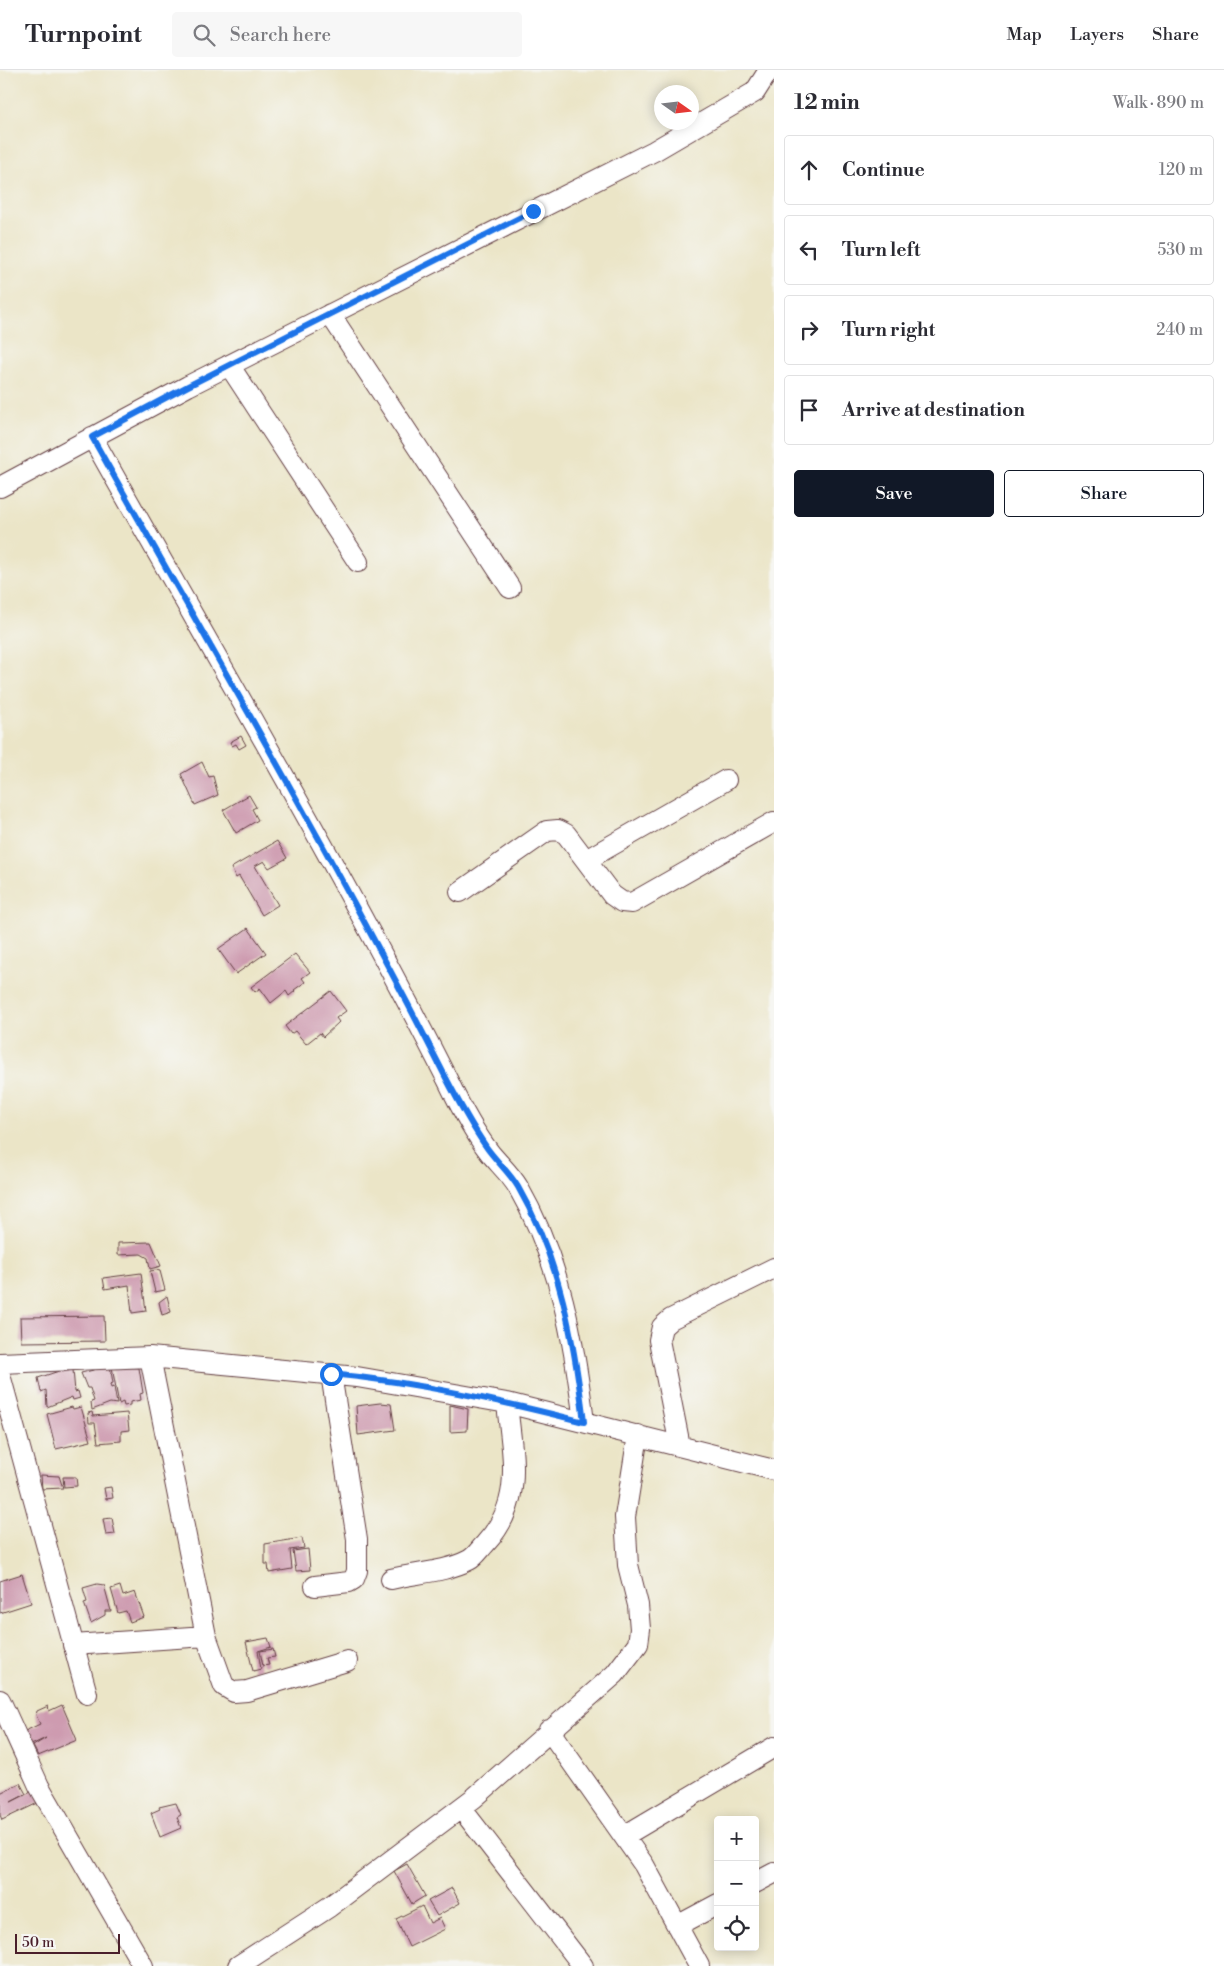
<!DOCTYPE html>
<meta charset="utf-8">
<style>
:root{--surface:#fff;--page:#f7f7f7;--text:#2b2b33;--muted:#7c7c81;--line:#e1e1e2;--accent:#111827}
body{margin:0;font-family:"Libre Bodoni",serif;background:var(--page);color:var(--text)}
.controls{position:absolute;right:15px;bottom:15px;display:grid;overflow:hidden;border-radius:5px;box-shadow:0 2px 12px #0003}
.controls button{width:45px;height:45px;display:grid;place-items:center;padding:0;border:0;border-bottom:1px solid var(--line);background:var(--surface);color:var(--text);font:25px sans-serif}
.compass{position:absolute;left:654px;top:15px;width:45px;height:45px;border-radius:50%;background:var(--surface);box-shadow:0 2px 12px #0003;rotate:104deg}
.scale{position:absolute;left:15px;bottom:12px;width:105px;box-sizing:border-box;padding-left:5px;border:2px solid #4a1f2b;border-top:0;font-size:14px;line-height:18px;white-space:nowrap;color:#4a1f2b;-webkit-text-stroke:4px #f6f6f2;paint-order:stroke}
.stop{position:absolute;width:15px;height:15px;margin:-11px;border:4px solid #1a73e8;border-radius:50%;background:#fff}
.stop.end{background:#1a73e8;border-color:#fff;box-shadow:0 1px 5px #0008}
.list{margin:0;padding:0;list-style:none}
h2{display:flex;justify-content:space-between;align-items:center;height:65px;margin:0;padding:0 20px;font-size:21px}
h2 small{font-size:16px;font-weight:400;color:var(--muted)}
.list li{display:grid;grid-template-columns:32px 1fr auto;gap:15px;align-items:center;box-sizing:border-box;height:70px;margin:0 10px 10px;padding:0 10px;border:1px solid var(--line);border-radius:5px}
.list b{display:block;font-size:19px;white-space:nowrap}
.list em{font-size:16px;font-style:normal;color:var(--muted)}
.actions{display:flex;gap:10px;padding:15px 20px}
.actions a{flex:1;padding:11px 0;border:1px solid var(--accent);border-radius:5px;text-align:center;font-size:18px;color:var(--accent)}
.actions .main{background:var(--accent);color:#fff}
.icon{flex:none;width:28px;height:28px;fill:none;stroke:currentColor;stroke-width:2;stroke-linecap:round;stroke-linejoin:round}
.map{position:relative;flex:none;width:774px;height:1896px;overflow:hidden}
header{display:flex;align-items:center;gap:30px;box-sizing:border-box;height:70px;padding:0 25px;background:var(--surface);border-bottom:1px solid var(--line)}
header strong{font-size:24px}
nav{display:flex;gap:28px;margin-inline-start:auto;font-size:18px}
.search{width:350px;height:45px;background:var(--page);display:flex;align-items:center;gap:12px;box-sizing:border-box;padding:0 18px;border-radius:5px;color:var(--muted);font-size:19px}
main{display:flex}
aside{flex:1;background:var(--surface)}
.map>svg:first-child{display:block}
.building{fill:#ce9bb0}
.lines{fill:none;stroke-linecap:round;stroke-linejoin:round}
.minor-casing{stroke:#623d42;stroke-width:22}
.minor{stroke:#fff;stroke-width:20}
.route{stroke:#1a73e8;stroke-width:6}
</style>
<header>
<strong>Turnpoint</strong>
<div class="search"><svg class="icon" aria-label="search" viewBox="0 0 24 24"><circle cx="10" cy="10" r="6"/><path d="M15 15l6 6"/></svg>Search here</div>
<nav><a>Map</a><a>Layers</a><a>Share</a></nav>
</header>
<main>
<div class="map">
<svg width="774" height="1896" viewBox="0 0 774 1896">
<rect width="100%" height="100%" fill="#f6f6f2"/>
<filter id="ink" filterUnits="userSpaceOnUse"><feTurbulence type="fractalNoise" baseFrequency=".02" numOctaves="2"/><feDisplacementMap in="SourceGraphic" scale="10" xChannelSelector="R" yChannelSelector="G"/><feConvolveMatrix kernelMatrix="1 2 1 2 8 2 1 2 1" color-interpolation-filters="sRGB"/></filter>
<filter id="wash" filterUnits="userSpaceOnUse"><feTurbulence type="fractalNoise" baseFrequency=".0096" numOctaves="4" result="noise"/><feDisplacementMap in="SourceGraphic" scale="20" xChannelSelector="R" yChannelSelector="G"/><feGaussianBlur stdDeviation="1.12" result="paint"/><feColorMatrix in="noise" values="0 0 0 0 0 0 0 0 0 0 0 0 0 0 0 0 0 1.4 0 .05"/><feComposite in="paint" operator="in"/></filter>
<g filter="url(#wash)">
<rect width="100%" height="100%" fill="#ebe5c7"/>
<g id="blocks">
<path class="building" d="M241,666L246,675L239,679L236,674L232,676L230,672Z
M202,692L209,707L213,706L218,725L195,735L181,704Z
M249,725L256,737L252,739L258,750L236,763L223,740Z
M277,771L287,788L269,798L264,791L255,796L278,835L262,845L239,806L236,808L231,798Z
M248,858L266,883L236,904L218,879Z
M295,884L310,902L302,908L305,912L294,920L295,921L289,926L286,921L271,933L260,918L255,922L251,917Z
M331,921L346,941L336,948L339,952L323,967L320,963L306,974L295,961L291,964L285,956Z
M151,1172L161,1196L150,1199L148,1188L141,1184L118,1185V1173Z
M156,1200L160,1201L165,1220L155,1222L150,1201Z
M141,1203L146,1241L132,1243L129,1215L105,1219L103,1208Z
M167,1226L171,1242L162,1245L159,1232Z
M104,1246L105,1271L21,1272L20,1247Z
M110,1296L113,1313L110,1314L111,1318L114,1317L117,1334L110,1333L92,1340L91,1332L94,1331L90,1318H87L81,1303Z
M112,1297L139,1298L143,1323L140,1324L141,1330L130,1332V1335L124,1336L123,1332L119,1334Z
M62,1300V1302L73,1300L75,1322L78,1321L80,1328L73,1330L72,1327L47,1337L46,1320L41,1322L38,1308Z
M380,1333L391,1334L395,1360L358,1365L356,1336Z
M450,1335L468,1339L467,1361L450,1362Z
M72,1337L73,1339L81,1337L91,1371L56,1379L47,1344Z
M92,1342L93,1346L127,1343L129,1360L121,1361V1371L98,1373L95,1353H89L88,1343Z
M41,1405L59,1406L63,1418L42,1419Z
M63,1407H76L77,1416L64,1417Z
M111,1417L113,1428L106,1429L104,1418Z
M112,1448L115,1464L106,1465L103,1449Z
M302,1468L304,1478L290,1480L292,1499L269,1503L268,1494H265V1474Z
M308,1479L310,1500L296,1501L293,1481Z
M22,1504L31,1533L0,1543V1511Z
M97,1514L104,1515L111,1541H105V1545L91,1553L84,1533L87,1532L83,1518Z
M120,1516L123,1526L135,1522L144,1547L130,1552L126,1541L118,1543L111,1519Z
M268,1568L271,1577L258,1581L261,1599L253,1601L246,1572Z
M273,1579L275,1587L267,1588L269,1595L263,1596L260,1581Z
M62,1635L77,1670L38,1686L33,1676L46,1668L29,1676L23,1662L40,1654L36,1645L37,1641L48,1636L49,1641Z
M20,1713L26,1724L11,1732L35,1720L40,1732L2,1750L0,1745V1723Z
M176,1733L181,1745L177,1747L181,1758L160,1767L151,1743L160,1739L159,1737Z
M407,1794L425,1826L412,1834L394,1801Z
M452,1818L460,1833L437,1846L428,1831Z
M422,1836L430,1853L440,1848L445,1859L409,1877L396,1849Z"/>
</g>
</g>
<g filter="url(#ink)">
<use href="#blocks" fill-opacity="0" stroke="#623d42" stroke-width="1"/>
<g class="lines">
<g class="minor-casing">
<path id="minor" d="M330,244L510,518
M229,295L358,492
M92,367C212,581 337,792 448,1011C460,1036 473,1061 490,1083C499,1094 511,1105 518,1117C560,1190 574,1270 584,1352
M0,417L188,316L654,81L755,22L769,0
M586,790L726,710
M460,822L547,761L558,760L566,764L612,825L622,832L632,833L774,752
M150,1287L206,1566L224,1616L234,1622L247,1621L347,1591
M0,1293L150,1287L357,1307L507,1333L774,1400
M0,1305L87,1624
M680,1376L659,1270L662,1257L671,1249L774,1198
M391,1509C415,1503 446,1502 469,1490C475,1487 480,1479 485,1474C525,1431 512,1386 507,1333
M315,1516L349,1512L354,1509L357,1501V1469L331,1304
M73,1575L206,1566
M0,1630L39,1716L143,1896
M549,1660L644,1795L699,1896
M461,1738L583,1896
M624,1766L774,1677
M755,1813L774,1803
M677,1856L718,1834
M238,1896L329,1837L474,1728L615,1604L638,1574L640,1559L638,1535L628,1495L625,1447L638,1365"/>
</g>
<use href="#minor" class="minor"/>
</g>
</g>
<g class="lines" filter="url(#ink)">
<path class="route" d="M331,1304C416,1312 501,1331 584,1352C574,1270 560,1190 518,1117C510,1103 497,1092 487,1078C471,1055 458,1031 445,1006C335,789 211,579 92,367L188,316L533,141"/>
</g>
</svg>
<div class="controls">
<button>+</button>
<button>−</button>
<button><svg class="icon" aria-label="locate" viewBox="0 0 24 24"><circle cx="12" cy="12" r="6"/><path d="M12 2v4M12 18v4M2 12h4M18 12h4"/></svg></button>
</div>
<svg class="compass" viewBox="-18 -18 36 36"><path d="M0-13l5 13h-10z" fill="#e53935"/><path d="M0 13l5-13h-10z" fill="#7c7c81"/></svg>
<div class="scale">50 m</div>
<div class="stop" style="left:331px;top:1304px"></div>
<div class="stop end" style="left:533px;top:141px"></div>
</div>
<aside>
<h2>12 min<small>Walk · 890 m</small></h2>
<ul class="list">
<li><svg class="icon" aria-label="ahead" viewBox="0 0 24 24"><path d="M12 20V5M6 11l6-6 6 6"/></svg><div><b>Continue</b></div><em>120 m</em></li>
<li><svg class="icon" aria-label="left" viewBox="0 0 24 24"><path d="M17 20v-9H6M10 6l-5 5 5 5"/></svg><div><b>Turn left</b></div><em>530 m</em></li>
<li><svg class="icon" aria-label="right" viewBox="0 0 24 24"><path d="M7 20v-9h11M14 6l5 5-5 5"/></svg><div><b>Turn right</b></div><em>240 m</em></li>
<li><svg class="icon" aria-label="arrive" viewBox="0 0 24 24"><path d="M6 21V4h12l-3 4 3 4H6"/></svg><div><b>Arrive at destination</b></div></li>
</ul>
<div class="actions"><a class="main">Save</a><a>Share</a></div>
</aside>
</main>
